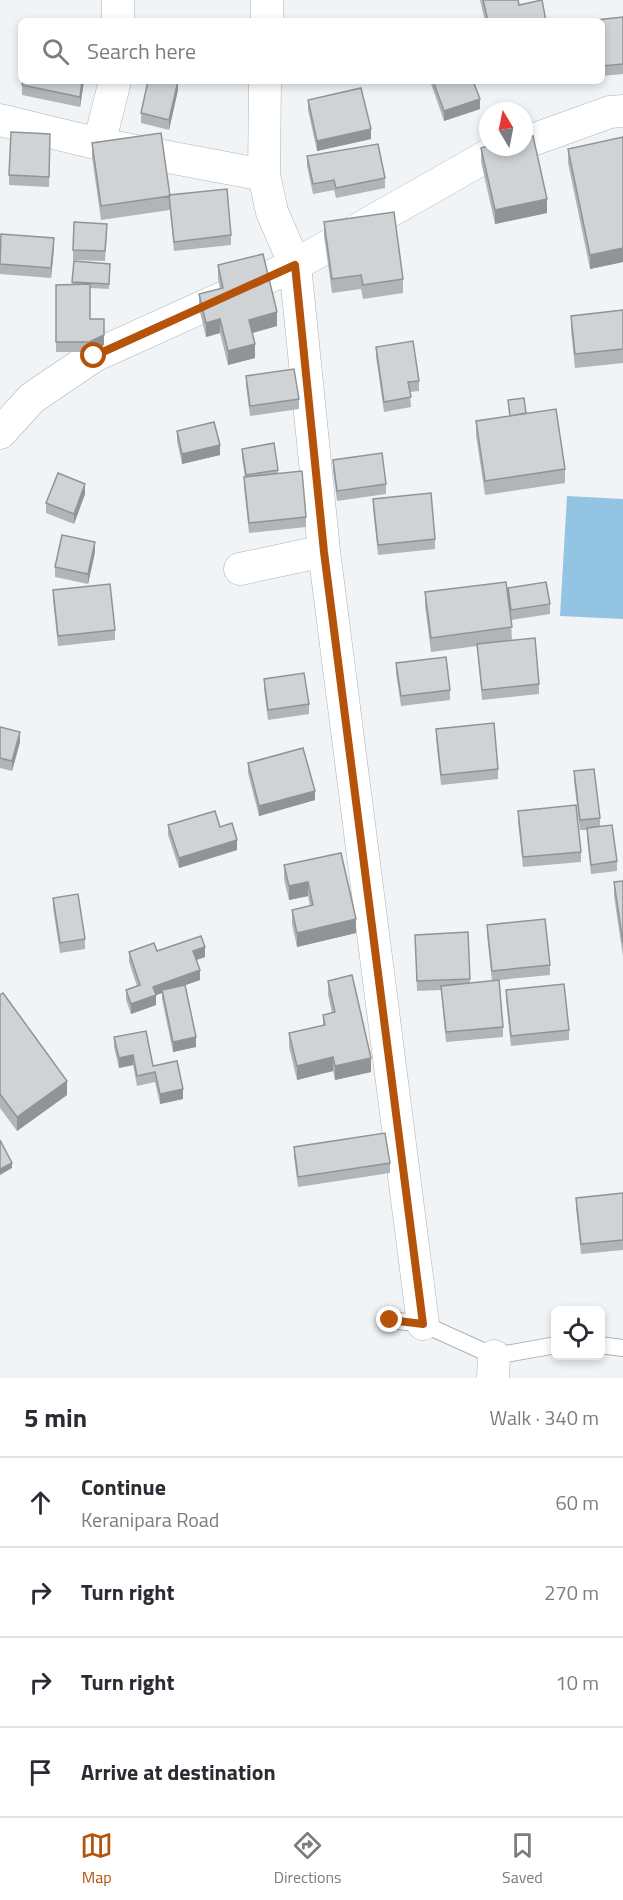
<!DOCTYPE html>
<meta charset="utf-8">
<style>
:root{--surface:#fff;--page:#f7f7f7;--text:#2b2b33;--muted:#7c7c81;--line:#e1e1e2;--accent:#b45309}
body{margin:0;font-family:"Titillium Web",sans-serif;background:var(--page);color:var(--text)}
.controls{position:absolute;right:18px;bottom:18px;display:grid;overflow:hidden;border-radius:9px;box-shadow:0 3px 9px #0003}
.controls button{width:54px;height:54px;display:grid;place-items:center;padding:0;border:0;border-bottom:2px solid var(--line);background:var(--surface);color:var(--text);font:30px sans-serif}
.compass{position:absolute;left:479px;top:102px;width:54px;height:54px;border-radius:50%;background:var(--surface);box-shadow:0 3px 9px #0003;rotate:350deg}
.stop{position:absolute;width:18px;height:18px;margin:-14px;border:4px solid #b45309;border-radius:50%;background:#fff}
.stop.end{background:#b45309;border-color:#fff;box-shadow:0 2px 6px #0008}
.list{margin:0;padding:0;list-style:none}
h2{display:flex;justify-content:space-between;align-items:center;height:78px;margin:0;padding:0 24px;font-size:26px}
h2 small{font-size:20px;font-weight:400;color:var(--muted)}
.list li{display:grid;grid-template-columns:39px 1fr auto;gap:18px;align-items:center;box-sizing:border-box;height:90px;padding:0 24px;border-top:2px solid var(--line)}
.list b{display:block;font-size:22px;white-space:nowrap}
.list p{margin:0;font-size:20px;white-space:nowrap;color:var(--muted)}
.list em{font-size:20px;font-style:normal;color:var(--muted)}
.icon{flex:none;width:33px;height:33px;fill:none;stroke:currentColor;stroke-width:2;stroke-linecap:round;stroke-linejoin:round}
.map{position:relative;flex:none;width:623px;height:1378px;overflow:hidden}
.search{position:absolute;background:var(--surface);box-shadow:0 3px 9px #0003;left:18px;right:18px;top:18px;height:66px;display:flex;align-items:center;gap:15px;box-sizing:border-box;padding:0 21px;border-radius:9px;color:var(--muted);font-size:22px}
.sheet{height:438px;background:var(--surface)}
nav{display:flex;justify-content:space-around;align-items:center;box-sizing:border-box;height:84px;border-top:2px solid var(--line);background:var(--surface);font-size:16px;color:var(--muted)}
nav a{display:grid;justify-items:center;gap:3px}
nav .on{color:var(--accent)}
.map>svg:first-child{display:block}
.water{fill:#93c4e4}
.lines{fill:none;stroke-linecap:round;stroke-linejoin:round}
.service-casing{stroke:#afb2b5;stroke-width:18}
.minor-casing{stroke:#afb2b5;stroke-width:33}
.service{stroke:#fff;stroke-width:16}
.minor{stroke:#fff;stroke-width:32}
.wall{fill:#b2b5b7}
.shaded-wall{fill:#919495}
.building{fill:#cfd3d5;stroke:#919495;stroke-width:1.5}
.route{stroke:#b45309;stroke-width:8}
</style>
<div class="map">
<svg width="623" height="1378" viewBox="0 0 623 1378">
<rect width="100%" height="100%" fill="#f0f4f6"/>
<path class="water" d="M567,496L623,499V619L560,616Z"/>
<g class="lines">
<g class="service-casing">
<path id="service" d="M390,1320L423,1324L494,1356L556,1345
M600,1345L623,1348"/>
</g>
<g class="minor-casing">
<path id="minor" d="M118,21V0
M267,21V0
M265,81L264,175L272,212L295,265L324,551L423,1324
M0,120L99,144L264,175
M524,143L610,112L623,111
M99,144L115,81
M0,433L32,398L94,356L295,265L489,155L512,147
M240,569L324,551
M493,1378L494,1356"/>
</g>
<use href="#service" class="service"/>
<use href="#minor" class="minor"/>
</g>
<path class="wall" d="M480,0H518L519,5L546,21H485Z
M623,17V74L602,76V21Z
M84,81L80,107L22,95V85Z
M430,81H473L480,109L444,121Z
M178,90L169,130L141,123V113Z
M308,100L371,139L317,151L308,110Z
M50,134L49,187L9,185V175Z
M623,137V262L590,269L568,163V149Z
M92,143L231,235V245L174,251L170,210L101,220L92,157Z
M481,148L547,213L495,224L481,162Z
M307,156L385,178V188L336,198L334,190L313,194L307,166Z
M324,222L403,279V293L363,299L361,289L332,293L324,236Z
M107,234L105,261L73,260V250Z
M54,248L51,278L0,274V249Z
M74,261L110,269L109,289L90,288V319H104V345L89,352H56V285L72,284Z
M218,265L277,326L252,333L255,358L228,365L220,333L206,337L199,308V294L220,289L218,279Z
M623,310V363L575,368L571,330V316Z
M376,347L419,381V391L410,392L411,407L384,412L376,357Z
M246,376L299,399V409L250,416L246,386Z
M508,400L526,413L565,469V483L485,495L476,435V421L510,416Z
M177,431L220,455L182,464L177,441Z
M242,449L278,470V473L306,517V527L249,533L244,487L245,477L242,458Z
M333,460L386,484V494L337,501L333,470Z
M85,494L74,524L46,513V503Z
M373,499L435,539V549L378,555L373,508Z
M95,552L88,584L55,577V567Z
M508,588L550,604V614L511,620L512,641L539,684V694L482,700L477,646L431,652L425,606V592L508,594Z
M53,590L115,630V640L58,646L53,600Z
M396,663L450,690V700L401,706L396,673Z
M264,679L309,704V714L268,720L264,689Z
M0,727L20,742L12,771L0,768Z
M436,729L498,769V779L441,785L436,739Z
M248,763L315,800L259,816L248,773Z
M574,771L600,818V826L617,861V871L591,874L587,838V830H580L574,781Z
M518,811L581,852V862L523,867L518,821Z
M168,825L220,827L237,850L179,868L168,835Z
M341,853L356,933L297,947L292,924V910L310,906L308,896L289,900L284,879V865Z
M623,881V957L614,896V882Z
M53,898L85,939V949L60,953L53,908Z
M487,925L550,965V975L499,980L503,1027V1037L446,1042L441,990L417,991L415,935L468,932L470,983L492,981L487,935Z
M157,951L205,957L197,960L200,980L185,985L196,1047L173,1052L162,999V993L156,995V1005L131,1014L126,1000V990L137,986L129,962V952Z
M328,981L371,1072L335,1080L333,1071L297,1080L289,1047V1033L323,1026V1015L332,1013L328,995Z
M506,990L569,1030V1040L511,1046L506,1000Z
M0,995L67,1095L17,1131L0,1108Z
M114,1037L153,1066L183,1099L160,1104L155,1082L137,1086L133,1065L119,1068L114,1047Z
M294,1147L390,1163V1173L298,1187L294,1157Z
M623,1193V1250L581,1254L576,1208V1198Z"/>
<path class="shaded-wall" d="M82,81H84L80,107V97Z
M178,81V90L169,130V120Z
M480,99V109L444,121V111Z
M371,129V139L317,151V141Z
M547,199V213L495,224V210Z
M54,238V248L51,278V268Z
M623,248V262L590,269V255Z
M277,312V326L249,334V320Z
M220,319V333L206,337V323Z
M104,335V345L89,352V342Z
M255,344V358L228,365V351Z
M220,445V455L182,464V454Z
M85,484V494L74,524V514Z
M95,542V552L88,584V574Z
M20,732V742L12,771V761Z
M315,791V800L259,816V806Z
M237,840V850L179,868V858Z
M308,882V896L289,900V886Z
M356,919V933L297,947V933Z
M205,947V957L193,961V951Z
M200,970V980L163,993L162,990V993L156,995V1005L131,1014V1004L153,987Z
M196,1037V1047L173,1052V1042Z
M133,1055V1065L119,1068V1058Z
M333,1057V1071L297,1080V1066Z
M371,1058V1072L335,1080V1066Z
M67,1081V1095L17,1131V1117Z
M183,1089V1099L160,1104V1094Z
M12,1163V1168L0,1175V1169Z"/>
<path class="building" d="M483,0H518L519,5L542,0L546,21H488Z
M623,17V64L602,66V21H596V20Z
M23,81H82L80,97L22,85Z
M148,81H178L169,120L141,113Z
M433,81H473L480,99L444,111Z
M361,88L371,129L317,141L308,100Z
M11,132L50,134L49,177L9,175Z
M161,133L170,196L101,206L92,143Z
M533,136L547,199L495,210L481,148L488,146L524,147V138Z
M623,137V248L590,255L568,149Z
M378,144L385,178L336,188L334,180L313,184L307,156Z
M227,189L231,235L174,242L169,195Z
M394,212L403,279L363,285L361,275L332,279L324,222Z
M74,222L107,224L105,251L73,250Z
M1,234L54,238L51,268L0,264Z
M263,254L277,312L249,320L255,344L228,351L220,319L206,323L199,294L223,288L218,265Z
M74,261L110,264L109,284L72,282Z
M90,284V319H104V335L89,342H56V285Z
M623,310V349L575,354L571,316Z
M413,341L419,381L408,382L411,397L384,402L376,347Z
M294,369L299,399L250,406L246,376Z
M524,398L526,413L510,416L508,400Z
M556,409L565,469L485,481L476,421Z
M214,422L220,445L182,454L177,431Z
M274,443L278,470L246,475L242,449Z
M382,453L386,484L337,491L333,460Z
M302,471L306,517L249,523L244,477Z
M58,473L85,484L74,514L46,503Z
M431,493L435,539L378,545L373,499Z
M62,535L95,542L88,574L55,567Z
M506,582L512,627L431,638L425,592Z
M546,582L550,604L511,610L508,588Z
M110,584L115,630L58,636L53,590Z
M535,638L539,684L482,690L477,644Z
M446,657L450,690L401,696L396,663Z
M304,673L309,704L268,710L264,679Z
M494,723L498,769L441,775L436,729Z
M0,727L20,732L12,761L0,758Z
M303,748L315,791L259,806L248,763Z
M594,769L600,818L580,820L574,771Z
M576,805L581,852L523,857L518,811Z
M215,811L220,827L232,823L237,840L179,858L168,825Z
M612,825L617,861L591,865L587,828Z
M341,853L356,919L297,933L292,910L313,905L308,882L289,886L284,865Z
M623,881V943L614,882Z
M78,894L85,939L60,943L53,898Z
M545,919L550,965L492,971L487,925Z
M468,932L470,979L417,981L415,935Z
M201,936L205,947L193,951L200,970L153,987L156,995L131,1004L126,990L140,985L129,952L154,943L157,951Z
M352,975L371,1058L335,1066L333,1057L297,1066L289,1033L325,1025L323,1015L335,1012L328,981Z
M499,980L503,1027L446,1032L441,986Z
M564,984L569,1030L511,1036L506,990Z
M185,985L196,1037L173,1042L162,990Z
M3,993L67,1081L17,1117L0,1094V995Z
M146,1031L153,1066L177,1061L183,1089L160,1094L155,1072L137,1076L133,1055L119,1058L114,1037Z
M385,1133L390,1163L298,1177L294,1147Z
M0,1140L12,1163L0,1169Z
M623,1193V1240L581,1244L576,1198Z"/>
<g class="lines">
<path class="route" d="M94,356L295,265L324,552L423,1324L390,1320"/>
</g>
</svg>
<div class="controls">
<button><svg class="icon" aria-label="locate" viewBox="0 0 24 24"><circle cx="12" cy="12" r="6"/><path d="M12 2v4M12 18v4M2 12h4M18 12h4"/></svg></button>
</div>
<svg class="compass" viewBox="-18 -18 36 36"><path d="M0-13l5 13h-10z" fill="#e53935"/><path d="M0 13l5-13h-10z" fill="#7c7c81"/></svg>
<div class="stop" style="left:94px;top:356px"></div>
<div class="stop end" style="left:390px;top:1320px"></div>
<div class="search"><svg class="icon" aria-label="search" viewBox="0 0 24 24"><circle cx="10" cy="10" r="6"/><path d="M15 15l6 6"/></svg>Search here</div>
</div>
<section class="sheet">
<h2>5 min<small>Walk · 340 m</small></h2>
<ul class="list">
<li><svg class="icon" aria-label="ahead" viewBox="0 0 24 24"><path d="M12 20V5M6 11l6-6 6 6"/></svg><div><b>Continue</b><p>Keranipara Road</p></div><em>60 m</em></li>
<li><svg class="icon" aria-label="right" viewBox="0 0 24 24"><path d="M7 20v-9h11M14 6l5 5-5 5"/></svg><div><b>Turn right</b></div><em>270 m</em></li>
<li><svg class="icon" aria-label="right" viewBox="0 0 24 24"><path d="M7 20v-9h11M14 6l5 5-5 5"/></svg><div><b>Turn right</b></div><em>10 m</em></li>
<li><svg class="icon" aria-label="arrive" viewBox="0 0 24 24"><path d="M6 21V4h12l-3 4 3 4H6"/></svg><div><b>Arrive at destination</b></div></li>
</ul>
</section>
<nav>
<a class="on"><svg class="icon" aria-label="map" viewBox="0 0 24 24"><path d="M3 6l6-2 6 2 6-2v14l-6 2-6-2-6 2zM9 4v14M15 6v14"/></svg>Map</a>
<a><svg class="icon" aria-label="directions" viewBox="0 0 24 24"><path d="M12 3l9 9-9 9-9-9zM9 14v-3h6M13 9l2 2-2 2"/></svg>Directions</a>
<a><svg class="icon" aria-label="saved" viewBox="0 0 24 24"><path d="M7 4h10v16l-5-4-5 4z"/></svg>Saved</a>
</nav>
